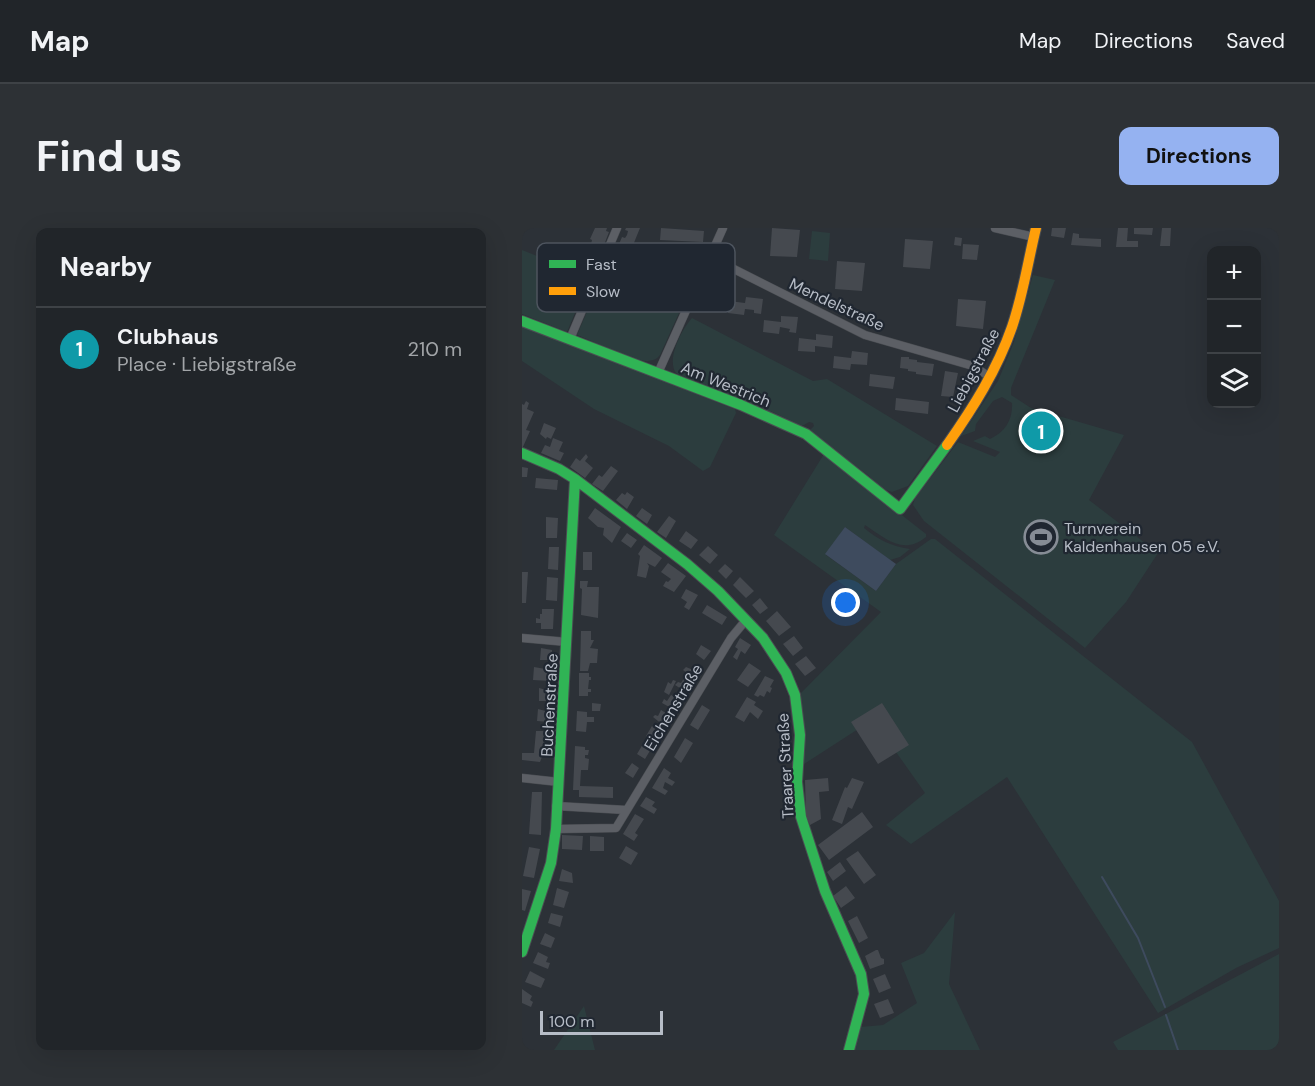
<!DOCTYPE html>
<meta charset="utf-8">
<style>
:root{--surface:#212529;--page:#2d3135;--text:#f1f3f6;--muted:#a2a5a8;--line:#3e4246;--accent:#95b2f1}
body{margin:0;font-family:"DM Sans",sans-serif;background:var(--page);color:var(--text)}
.controls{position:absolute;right:18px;top:18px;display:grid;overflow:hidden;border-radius:12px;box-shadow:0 6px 24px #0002}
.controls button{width:54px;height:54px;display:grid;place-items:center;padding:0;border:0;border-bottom:2px solid var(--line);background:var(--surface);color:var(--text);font:30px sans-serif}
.scale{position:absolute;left:18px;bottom:15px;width:123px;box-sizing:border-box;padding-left:6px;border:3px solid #b7bdc7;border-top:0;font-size:16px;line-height:21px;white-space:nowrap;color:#b7bdc7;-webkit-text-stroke:4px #202731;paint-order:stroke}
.you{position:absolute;left:324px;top:375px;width:21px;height:21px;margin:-15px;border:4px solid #fff;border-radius:50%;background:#1a73e8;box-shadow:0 0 0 9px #1a73e833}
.badge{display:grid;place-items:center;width:39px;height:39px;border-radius:50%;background:var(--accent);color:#fff;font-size:20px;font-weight:700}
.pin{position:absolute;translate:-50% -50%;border:3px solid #fff;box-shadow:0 2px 6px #0006}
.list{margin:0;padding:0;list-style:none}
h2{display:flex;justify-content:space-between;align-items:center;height:78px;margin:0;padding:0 24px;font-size:26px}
h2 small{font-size:20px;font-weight:400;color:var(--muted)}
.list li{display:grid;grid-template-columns:39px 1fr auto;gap:18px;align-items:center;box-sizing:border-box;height:84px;padding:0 24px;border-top:2px solid var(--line)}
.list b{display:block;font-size:22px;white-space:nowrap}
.list p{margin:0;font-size:20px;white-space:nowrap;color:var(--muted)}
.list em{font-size:20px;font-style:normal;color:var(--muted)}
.icon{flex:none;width:33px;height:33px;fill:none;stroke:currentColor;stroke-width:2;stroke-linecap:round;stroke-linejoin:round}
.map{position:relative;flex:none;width:757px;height:822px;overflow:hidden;border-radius:12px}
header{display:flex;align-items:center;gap:36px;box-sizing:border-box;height:84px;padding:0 30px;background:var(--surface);border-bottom:2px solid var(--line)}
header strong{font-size:28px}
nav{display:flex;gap:33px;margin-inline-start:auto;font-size:21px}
.intro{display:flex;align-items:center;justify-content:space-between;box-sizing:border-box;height:144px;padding:0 36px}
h1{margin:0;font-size:42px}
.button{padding:15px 27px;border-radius:12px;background:var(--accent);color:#111;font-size:21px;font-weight:700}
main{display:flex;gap:36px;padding:0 36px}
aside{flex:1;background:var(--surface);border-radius:12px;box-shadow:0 6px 24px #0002}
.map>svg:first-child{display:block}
.green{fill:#2c3d3e}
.water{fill:#3e4b5e}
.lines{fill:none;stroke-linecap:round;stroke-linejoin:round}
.stream{stroke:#3e4b5e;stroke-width:2}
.building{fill:#45494f}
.street-casing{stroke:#4a4d52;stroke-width:9}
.fast-casing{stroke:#4a4d52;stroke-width:12}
.slow-casing{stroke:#4a4d52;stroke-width:12}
.street{stroke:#5c5f65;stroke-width:8}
.fast{stroke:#30b455;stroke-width:10}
.slow{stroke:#ff9f0a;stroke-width:10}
.labels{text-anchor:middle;stroke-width:4.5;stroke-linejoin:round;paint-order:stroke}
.street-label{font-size:16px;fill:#b7bdc7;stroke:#202731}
.poi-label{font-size:16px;fill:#b7bdc7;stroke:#202731;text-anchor:start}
.key{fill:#202731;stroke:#4d545e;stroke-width:1.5}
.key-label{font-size:16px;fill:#b7bdc7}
</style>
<header>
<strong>Map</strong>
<nav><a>Map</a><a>Directions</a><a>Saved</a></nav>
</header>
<div class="intro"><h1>Find us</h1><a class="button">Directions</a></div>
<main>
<aside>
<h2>Nearby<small></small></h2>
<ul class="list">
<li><span class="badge" style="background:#0f9aa8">1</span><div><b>Clubhaus</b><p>Place · Liebigstraße</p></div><em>210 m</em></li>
</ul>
</aside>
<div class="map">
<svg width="757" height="822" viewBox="0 0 757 822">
<rect width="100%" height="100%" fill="#2c3137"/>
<path class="green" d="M290,3L308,5L306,33L287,31Z
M0,22L68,49L45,104L0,86Z
M511,47L533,52L489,160V167L509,180L602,207L567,272L636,325L604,374L563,420L402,293L391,277L393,270L436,214L473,229L478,224L451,213L463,208L468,211C483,204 491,192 490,175L480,169L471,173L454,196L453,203L439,208L476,153L492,114Z
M78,53L157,85L138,127C135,131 132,132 126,133C111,134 71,113 55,107Z
M170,90L291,153L305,151L415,218L386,258L370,264L359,260L347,248L290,206L287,203L292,198L291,195L287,194L280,198L250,184L179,156L180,151L174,148L172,153L154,145C144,131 160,101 170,90Z
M0,97L213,181L214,185L188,239L181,243L147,218L72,181L0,133Z
M302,226L404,306V309C381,328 363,310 343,297L342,300C357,312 369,318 388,321L378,329L368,332L323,299L304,327L354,363L374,336L409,311H413L670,514L757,673V720L714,740L636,785L485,549L389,616L364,597L403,565L374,524L347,494L279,538L277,467L359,384L252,307Z
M433,684L427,756L458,822H331L338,799L361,797L395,775L379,735L402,725Z
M757,726V822H596L591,814Z
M62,778L73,822H32Z"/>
<path class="water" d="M323,299L374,336L354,363L303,326Z"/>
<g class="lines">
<path class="stream" d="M580,649L616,710L643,779
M644,787L656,822"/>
</g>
<path class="building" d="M73,0H85L84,3L87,4L82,17L78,15L76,22L79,24L73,36L70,35L69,38L59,34L67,15L69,16L70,12L68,11Z
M104,0H118L107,27L105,26L102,33L105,34L98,52L88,47L90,42L86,41L92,28L95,30L98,23L95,21L100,9L103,10L105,7L106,3L103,2Z
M139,0L182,3L181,14L138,12Z
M250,0L278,2L275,29L248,28Z
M530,0H544L542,10L529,8Z
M596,0H606L605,13H616V19H594Z
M612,0H631L630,7L612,6Z
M640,0H649L648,18H638Z
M551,5L557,6V10L579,11V19L549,17Z
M433,9L440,10L439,18L432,17Z
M383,11L411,13L408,41L381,39Z
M441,16L457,17L455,32L440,31Z
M315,33L343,35L340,63L313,61Z
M224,69L241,71L239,86L232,85V82L223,81L222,87L206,85L207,73L223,75Z
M436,71L464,73L461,101L434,98Z
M259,88L276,89L274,105L267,104L268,101L258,99L257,106L241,104L242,92L259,94Z
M294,106L311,108L310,120L293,118V124L276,123L277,110L294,112Z
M330,123L346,125L345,137L329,136L328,142L311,140L312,128L329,130Z
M379,129H387V131L395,132V134L412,136L410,148L394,146V144L386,143V141L378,140Z
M423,143L436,145L431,169L419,168Z
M348,146L373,149L371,161L347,158Z
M374,170L407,174L406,186L373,182Z
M4,173L7,175L5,181L12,184L4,202L8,203L0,221V176L2,177Z
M516,187L525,194L521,199L529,205L527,208L537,215L531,223L521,215L518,219L506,210L513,201L511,199L514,195L512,193Z
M22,195L34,200L29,211L25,209L24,211L18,206Z
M31,210L41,214L37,223L42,225L38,233L19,225L23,217L28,219Z
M64,226L66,229L63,233L71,240L63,250L48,239L54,230L58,233Z
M89,238L96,243L81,263L70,256L77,247L80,249Z
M0,239L6,240L5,249H0Z
M14,250L36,252L35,262L13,260Z
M105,264L112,269L105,281L94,272L100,265L103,267Z
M73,280L99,299L90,315L81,307L82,300L76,299L66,290Z
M120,280L130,287L125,296L114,288Z
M147,288L154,293L144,310L135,304Z
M24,289L36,290L35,310H24Z
M164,303L176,312L169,321L157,313Z
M105,305L115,312L109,320L99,313Z
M122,317L140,330L133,339L125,335L127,338L124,350L115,348L118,328L116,326Z
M186,318L196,327L188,336L177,327Z
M27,319H37L36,342L26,341Z
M61,324H70V342H61Z
M146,335L164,348L152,364L141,358L144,353L146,354L149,351L139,344Z
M203,336L211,343L204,351L196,343Z
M0,344H6L4,375H0Z
M25,349L36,350L35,373L24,372Z
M218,349L232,363L224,370L211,357Z
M58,353H66L65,359H77L76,390L59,387L60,361L58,360Z
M164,361L176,367L167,382L162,379L165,374L159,370Z
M238,370L246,380L238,386L230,377Z
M185,377L205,389L200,397L180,385Z
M20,381H32L31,401H19V395H14V390L18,391V386H20Z
M255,383L269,399L257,408L244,393Z
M59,403H69V412H72L68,420L76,421L75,435H68L66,443H58Z
M272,408L281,420L271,428L261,416Z
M218,410L229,417L223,426L219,423L215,432L211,429L216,421L213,419Z
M179,417L189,423L182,432L174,426Z
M19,420L30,422V432H18Z
M284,428L294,440L283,448L273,436Z
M227,435L239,443L226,459L215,452Z
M12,439L29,442V453L11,452Z
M164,439L176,444L164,464L153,457L156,454L159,455L165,445L161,442Z
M57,445H67V449H69V452H67L66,461H69V464H66V468H57Z
M243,448L252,452L248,459L250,460L248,465L245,463L242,469L238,467L236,469L232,467Z
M151,452L154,453L147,467L142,464L146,454L149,456Z
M17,460L28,463V473H17Z
M149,467L157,471L151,481L140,475L142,471L145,473Z
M225,469L234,474L232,477L241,483L236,491L228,484L222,494L213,489Z
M70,475L79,476L78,483H70Z
M360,475L387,517L356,536L329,494Z
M180,477L188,482L176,502L168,497Z
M16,481L27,484V494L15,493Z
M139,482L147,487L141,497L131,489L133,487L136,488Z
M55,483L65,484V489H72V494H65L64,504L54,503Z
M130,498L137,503L131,513L124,508Z
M14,503H25L23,526H21L18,534L0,532V525H12Z
M163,510L171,515L159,535L152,529Z
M121,516L129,521L123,531L115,526Z
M53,518L63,519V522H67L66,527H63V530L67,531L66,542H59L58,558L91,559V570L57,569V562H51Z
M110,535L117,540L111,550L103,545Z
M142,540L149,545L146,550L153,554L150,558L143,554L141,560L146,563L143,567L130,560Z
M306,550L307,563L297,564L299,591L288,597L284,588L283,552Z
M330,550L342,554L330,581L326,579L320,596L310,592L323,559L325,560Z
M10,564H20L19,607L7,606Z
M124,569L133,574L130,578L135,581L132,586L118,578Z
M340,584L351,599L307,632L296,617Z
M113,586L122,591L113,605L116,607L112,613L101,606Z
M40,607L61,608L60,622L40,621Z
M68,608L82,609V623H68Z
M104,618L116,625L109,637L97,630Z
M7,619L18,621L12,650L1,648Z
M336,623L354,647L342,656L324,631Z
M318,634L324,643L311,653L305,644Z
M40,641L50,645L51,655L37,653Z
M324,658L333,670L319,680L311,668Z
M35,660L47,664L42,680L31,677Z
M0,661L9,663L3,683L0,682Z
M29,685L41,688L38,699L26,695Z
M335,688L346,710L337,715L326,693Z
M23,705L33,710L29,720L18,716Z
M354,722H356L359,730L362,731V736L348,741L343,728Z
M16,724L26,729L24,734L28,735L26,741L11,735Z
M8,743L23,751L19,760L3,754Z
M363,746L369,760L357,765L351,751Z
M0,761L10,768L8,772L11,774L9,779L0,775Z
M366,771L372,785L358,790L352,776Z"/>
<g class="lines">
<g class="street-casing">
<path id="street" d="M473,0L512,9
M188,29L343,107L451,138L468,149
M48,111L95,0
M136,145L201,0
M0,410L45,414
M0,550L37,554
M34,578L104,582
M34,601L94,600L209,410L224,392"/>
</g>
<g class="fast-casing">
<path id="fast" d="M0,93L219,177L284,206L378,281L425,217
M0,225L37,241L53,251L165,336L196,363L241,410L264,445L273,467L278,507L275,554L279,589L303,663L339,746L342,766L327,822
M0,724L29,635L34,601L53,251"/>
</g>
<g class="slow-casing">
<path id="slow" d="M425,217C451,180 475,142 490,99C501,67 506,33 514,0"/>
</g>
<use href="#street" class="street"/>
<use href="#fast" class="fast"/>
<use href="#slow" class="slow"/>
</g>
<defs>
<g id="stadium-ring" transform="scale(1.725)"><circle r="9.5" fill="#202731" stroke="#868c95" stroke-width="1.5"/><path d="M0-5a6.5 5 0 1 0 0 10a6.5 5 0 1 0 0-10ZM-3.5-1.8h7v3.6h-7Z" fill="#868c95"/></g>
</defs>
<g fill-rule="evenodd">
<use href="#stadium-ring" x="519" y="309"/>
</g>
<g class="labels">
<g class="street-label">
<text transform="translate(315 76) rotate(25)" y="6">Mendelstraße</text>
<text transform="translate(451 142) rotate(-62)" y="6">Liebigstraße</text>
<text transform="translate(204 156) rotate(22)" y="6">Am Westrich</text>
<text transform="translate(27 477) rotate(-87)" y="6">Buchenstraße</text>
<text transform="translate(151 479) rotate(-59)" y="6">Eichenstraße</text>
<text transform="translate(263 538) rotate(-93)" y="6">Traarer Straße</text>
</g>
<g class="poi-label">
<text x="542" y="306">Turnverein<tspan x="542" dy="18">Kaldenhausen 05 e.V.</tspan></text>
</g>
</g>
<rect x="15" y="15" width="198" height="69" rx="9" class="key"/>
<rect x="27" y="32" width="27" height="8" fill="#30b455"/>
<rect x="27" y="59" width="27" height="8" fill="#ff9f0a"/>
<g class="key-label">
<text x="64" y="42">Fast</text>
<text x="64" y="69">Slow</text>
</g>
</svg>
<div class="controls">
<button>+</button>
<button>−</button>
<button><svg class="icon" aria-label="layers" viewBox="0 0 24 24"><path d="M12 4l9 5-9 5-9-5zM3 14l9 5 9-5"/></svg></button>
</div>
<div class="scale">100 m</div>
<div class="you"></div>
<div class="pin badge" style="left:519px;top:203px;background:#0f9aa8">1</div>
</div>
</main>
